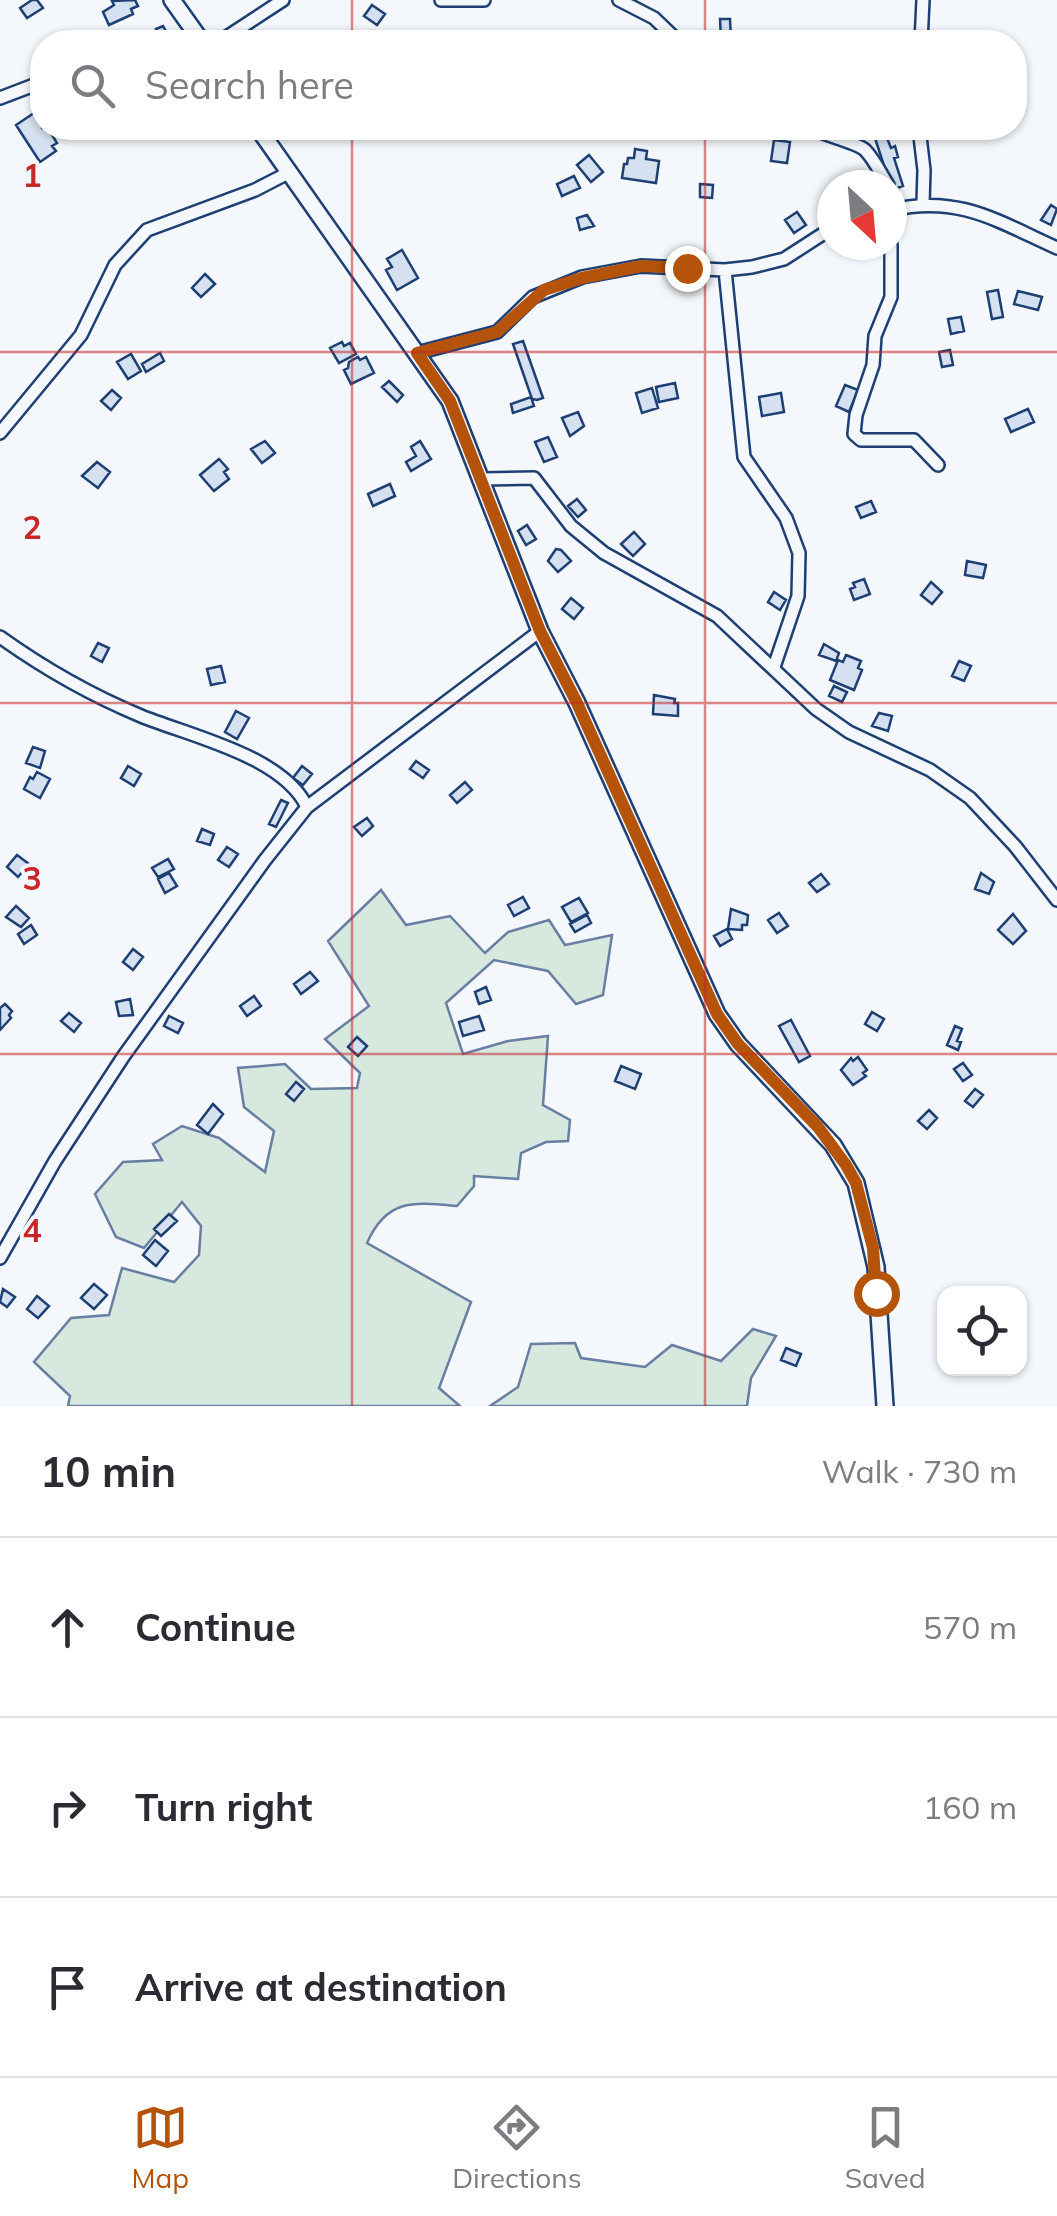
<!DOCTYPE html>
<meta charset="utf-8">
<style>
:root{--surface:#fff;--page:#f7f7f7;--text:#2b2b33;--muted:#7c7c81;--line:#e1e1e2;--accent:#b45309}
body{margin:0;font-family:Mulish,sans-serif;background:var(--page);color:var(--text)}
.controls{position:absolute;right:30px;bottom:30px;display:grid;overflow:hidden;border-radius:20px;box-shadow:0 2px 8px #0004}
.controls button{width:90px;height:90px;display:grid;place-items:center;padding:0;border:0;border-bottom:2px solid var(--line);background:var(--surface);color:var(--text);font:50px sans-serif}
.compass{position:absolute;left:817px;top:170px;width:90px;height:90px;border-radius:50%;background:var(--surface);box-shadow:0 2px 8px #0004;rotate:154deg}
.stop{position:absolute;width:30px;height:30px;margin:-22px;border:8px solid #b45309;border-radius:50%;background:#fff}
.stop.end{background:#b45309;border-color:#fff;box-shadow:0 2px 10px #0008}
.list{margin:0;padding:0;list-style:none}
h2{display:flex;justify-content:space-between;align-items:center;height:130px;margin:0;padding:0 40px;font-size:42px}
h2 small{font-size:32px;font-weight:400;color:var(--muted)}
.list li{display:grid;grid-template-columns:65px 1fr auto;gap:30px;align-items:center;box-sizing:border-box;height:180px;padding:0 40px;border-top:2px solid var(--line)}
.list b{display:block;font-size:38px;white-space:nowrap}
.list em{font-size:32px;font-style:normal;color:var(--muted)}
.icon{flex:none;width:55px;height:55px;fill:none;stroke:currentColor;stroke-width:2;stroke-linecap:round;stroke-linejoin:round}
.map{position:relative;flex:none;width:1057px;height:1406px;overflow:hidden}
.search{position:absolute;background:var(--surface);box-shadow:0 2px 8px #0004;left:30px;right:30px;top:30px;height:110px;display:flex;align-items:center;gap:25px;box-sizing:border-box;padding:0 35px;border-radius:40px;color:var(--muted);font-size:38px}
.sheet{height:670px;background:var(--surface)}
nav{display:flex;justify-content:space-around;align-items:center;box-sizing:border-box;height:140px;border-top:2px solid var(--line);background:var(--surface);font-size:28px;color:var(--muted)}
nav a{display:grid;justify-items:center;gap:5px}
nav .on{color:var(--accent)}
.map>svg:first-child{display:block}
.green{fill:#d7e8df;stroke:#687fa3;stroke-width:2.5}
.building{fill:#d5e0f0;stroke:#1d3f73;stroke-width:2.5}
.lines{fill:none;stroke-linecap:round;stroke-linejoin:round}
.street-casing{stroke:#1d3f73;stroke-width:16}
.secondary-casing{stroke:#1d3f73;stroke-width:20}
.street{stroke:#f4f7fb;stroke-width:11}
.secondary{stroke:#f4f7fb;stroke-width:15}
.route{stroke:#b45309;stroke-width:12}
.grid{fill:none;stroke:#c62828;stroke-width:2.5;stroke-opacity:0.55}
.grid-label{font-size:32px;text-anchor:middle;font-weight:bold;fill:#c62828;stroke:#f4f7fb;stroke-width:8;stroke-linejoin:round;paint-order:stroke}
</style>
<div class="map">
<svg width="1057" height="1406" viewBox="0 0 1057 1406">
<rect width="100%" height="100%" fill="#f4f7fb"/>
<path class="green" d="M381,890L406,925L450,916L485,953L508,932L549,920L565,945L612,935L603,995L576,1004L548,971L494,960L446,1003L463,1054L508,1041L548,1036L543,1105L570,1120L568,1141L546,1142L521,1153L518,1179L474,1176V1186L457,1206C414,1202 387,1198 367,1243L471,1302L439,1388L460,1406H68L70,1396L34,1362L71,1318L109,1315L122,1268L174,1282L199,1255L201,1226L182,1202L144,1248L116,1237L95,1194L123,1162L162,1160L153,1144L182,1126L219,1138L265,1172L274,1131L244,1107L238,1068L285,1064L311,1089L357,1088L360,1073L325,1039L369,1006L328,941Z
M753,1329L776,1336L751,1378L747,1406H490L518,1387L531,1344L575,1343L581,1358L645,1367L672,1345L721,1361Z"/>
<path class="building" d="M32,0H37L43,8L27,18L20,8Z
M135,0L138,6L131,9L133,14L109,25L103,12L114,5L112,1Z
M372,5L385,14L377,25L364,16Z
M720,19H730L731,40H721Z
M163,26L172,42H160L156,35L158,34L156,29Z
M37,111L42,120V128H53L49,130L57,143L52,146L56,151L40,162L16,125Z
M875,128H883L891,148L895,146L898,157L894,158L903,186L892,190L872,129Z
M774,140L790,142L787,163L771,161Z
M635,149L647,151L646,159L659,161L656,183L622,178L624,164H627L628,158H634Z
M589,155L603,172L591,182L577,165Z
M574,176L580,188L562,196L557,184Z
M700,184L713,185L712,198L700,197Z
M1051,205L1057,209L1051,225L1041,220Z
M797,212L806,225L794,233L785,220Z
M587,215L594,226L580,230L577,218Z
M402,250L418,278L397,290L386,270L392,267L387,259Z
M205,274L215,284L201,297L192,288Z
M998,290L1003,317L992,319L987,292Z
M1018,291L1042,297L1038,310L1014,304Z
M961,317L964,331L951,334L948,319Z
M523,341L543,398L537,400L532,399L513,344Z
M342,342L344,346L350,343L356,354L339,363L330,348Z
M950,350L953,365L942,367L939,352Z
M160,353L164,361L146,372L142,364Z
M131,354L141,371L128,379L117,362Z
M358,357L360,360L366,357L374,373L351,384L344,370L348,368L349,362Z
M389,381L403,395L397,402L382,387Z
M675,383L678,398L659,402L656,387Z
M845,385L858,390L849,412L836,406Z
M652,388L658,408L642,413L636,393Z
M112,390L121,398L111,410L101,401Z
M781,393L784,412L762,416L759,397Z
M531,397L534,406L513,413L511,404Z
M1028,409L1034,422L1011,432L1005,419Z
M578,412L584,426L570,436L562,418Z
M548,437L557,457L544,462L535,442Z
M265,441L275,453L262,463L251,449Z
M420,441L431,459L411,471L406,462L416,456L411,447Z
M219,459L228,469L224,472L229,479L214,491L200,475Z
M97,462L110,472L98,488L82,476Z
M390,484L395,496L373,506L368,494Z
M577,499L586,510L578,517L568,506Z
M871,501L876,512L861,518L856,507Z
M527,525L536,539L526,545L518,531Z
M634,532L645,544L633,556L621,544Z
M556,549L561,550L571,561L558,572L548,561Z
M967,561L986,565L983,578L965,575Z
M864,579L870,594L854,600L850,589L855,587L853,583Z
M931,582L942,592L932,604L921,595Z
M774,592L786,600L780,610L768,602Z
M571,598L583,608L574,619L562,609Z
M98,643L109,648L102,662L91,656Z
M824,644L839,653L836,661L819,655Z
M846,655L861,661L858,668L862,670L854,690L830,680L838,660L843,662Z
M959,661L971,666L964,681L952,676Z
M221,666L225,682L211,685L207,669Z
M834,686L847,692L842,702L829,696Z
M654,695L675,699L674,703H678V716L653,714Z
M236,711L249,718L237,739L225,732Z
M879,713L892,716L888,731L872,726Z
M33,747L45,751L40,768L26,763Z
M416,761L429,770L423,778L410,769Z
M128,766L141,774L134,786L121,778Z
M302,766L312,774L303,785L293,778Z
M37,772L50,779L40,798L24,789L30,777L33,779Z
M465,782L472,790L457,803L450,795Z
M281,800L288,803L276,827L269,824Z
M367,818L373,826L362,836L354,827Z
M202,829L214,834L210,845L197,841Z
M227,847L238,854L229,867L218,860Z
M17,855L29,864L18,877L7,867Z
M168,859L174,869L158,877L152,868Z
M169,873L177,886L165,893L158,879Z
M981,873L994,882L989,894L975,889Z
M821,874L829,884L817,892L809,883Z
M523,897L529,908L514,916L508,905Z
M579,898L588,913L571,922L562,907Z
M16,906L29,918L21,927L6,917Z
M731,909L748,915L747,925H742V930L728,929Z
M779,913L788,926L777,933L768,920Z
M1013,914L1026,931L1013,944L998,930Z
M587,915L591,923L575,932L570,924Z
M31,925L37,935L24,944L18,934Z
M727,929L732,939L720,946L714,936Z
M133,949L143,957L133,970L123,962Z
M310,972L318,981L301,994L294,984Z
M486,987L491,1000L479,1004L475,992Z
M254,996L261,1006L247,1016L240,1006Z
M130,999L133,1015L119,1016L116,1002Z
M5,1004L12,1011L9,1015L11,1018L0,1030V1008Z
M872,1012L884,1019L877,1031L865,1024Z
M69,1013L81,1023L74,1032L61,1021Z
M169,1016L183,1023L178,1033L164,1026Z
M479,1016L484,1030L463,1036L459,1022Z
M791,1020L810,1056L799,1062L779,1026Z
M955,1026L962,1029L957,1041L961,1042L958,1050L947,1045Z
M357,1037L367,1046L358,1056L348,1047Z
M858,1057L867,1070L863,1073L866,1076L853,1085L841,1070L851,1058L853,1061Z
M963,1063L972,1075L963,1081L954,1069Z
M621,1066L641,1074L635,1089L615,1081Z
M296,1082L304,1089L294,1101L286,1094Z
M975,1089L983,1095L973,1107L965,1101Z
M213,1104L223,1114L208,1134L197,1125Z
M929,1110L937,1118L927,1129L918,1121Z
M169,1214L177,1221L161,1236L154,1229Z
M155,1240L168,1251L156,1266L143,1255Z
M94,1284L107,1295L94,1309L81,1298Z
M3,1289L15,1297L7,1307L0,1302Z
M37,1296L49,1306L38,1318L27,1309Z
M786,1348L801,1354L796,1366L781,1360Z"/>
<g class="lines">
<g class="street-casing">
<path id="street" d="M441,0H484
M619,0L654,18L679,42
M219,42L283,0
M921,42L923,0
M0,98L42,82
M811,128C826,136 856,142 865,150C874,159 881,174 888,185
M919,128L924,170L923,203
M892,193L895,209L892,235
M892,210C958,194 999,222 1057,248
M891,245V297L875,336L873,365L856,415L854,434L861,440H914L938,465
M725,270L744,457L786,518L799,553L798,596L774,667
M417,353L497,332L533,297L582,277L641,266L725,270L752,267L784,259L832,228
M0,433L81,335L115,265L147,230L255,190L288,173
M482,479L534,478L571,526L604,553L717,616L816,709L849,732L930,770L970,798L1015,846L1057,900
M0,637C42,667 93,696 141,716C190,736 283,756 307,807
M0,1258L55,1161L123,1057L265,860L307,807L540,631"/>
</g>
<g class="secondary-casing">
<path id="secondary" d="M172,0L202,42
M258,128L450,401L540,631L577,703L717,1014L738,1044L833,1145L856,1183L876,1267L885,1406"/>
</g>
<use href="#street" class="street"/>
<use href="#secondary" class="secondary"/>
</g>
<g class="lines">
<path class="route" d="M687,268L641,266L582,278L544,290L497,332L417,353L450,401L540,631L577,703L717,1014L738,1044L818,1127L846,1165L856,1183L873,1248L876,1293"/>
</g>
<path class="grid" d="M352,0V42M705,0V42M352,128V1406M705,128V1406M0,352H1057M0,703H1057M0,1054H1057"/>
<g class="grid-label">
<text x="32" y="187">1</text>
<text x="32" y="539">2</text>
<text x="32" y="890">3</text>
<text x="32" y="1242">4</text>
</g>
</svg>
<div class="controls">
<button><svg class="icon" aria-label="locate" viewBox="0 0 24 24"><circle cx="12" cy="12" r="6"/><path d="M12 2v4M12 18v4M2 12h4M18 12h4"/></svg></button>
</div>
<svg class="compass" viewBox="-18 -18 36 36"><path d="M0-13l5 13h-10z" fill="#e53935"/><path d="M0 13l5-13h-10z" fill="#7c7c81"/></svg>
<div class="stop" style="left:876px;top:1293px"></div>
<div class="stop end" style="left:687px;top:268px"></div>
<div class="search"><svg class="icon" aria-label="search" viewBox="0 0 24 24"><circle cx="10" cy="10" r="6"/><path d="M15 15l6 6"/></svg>Search here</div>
</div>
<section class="sheet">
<h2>10 min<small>Walk · 730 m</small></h2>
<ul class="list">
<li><svg class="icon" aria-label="ahead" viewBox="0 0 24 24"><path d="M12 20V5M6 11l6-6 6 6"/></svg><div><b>Continue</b></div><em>570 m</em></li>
<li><svg class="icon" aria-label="right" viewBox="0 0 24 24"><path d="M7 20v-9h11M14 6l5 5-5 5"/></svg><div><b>Turn right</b></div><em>160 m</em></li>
<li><svg class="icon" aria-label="arrive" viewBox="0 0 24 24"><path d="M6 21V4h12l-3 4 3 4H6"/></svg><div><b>Arrive at destination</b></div></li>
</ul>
</section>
<nav>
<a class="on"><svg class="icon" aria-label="map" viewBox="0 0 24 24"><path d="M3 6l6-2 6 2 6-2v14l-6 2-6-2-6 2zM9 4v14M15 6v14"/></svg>Map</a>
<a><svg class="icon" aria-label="directions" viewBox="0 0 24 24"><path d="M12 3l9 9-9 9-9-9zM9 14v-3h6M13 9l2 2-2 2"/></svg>Directions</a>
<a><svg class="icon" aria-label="saved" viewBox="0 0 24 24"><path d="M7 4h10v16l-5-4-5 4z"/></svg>Saved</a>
</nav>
